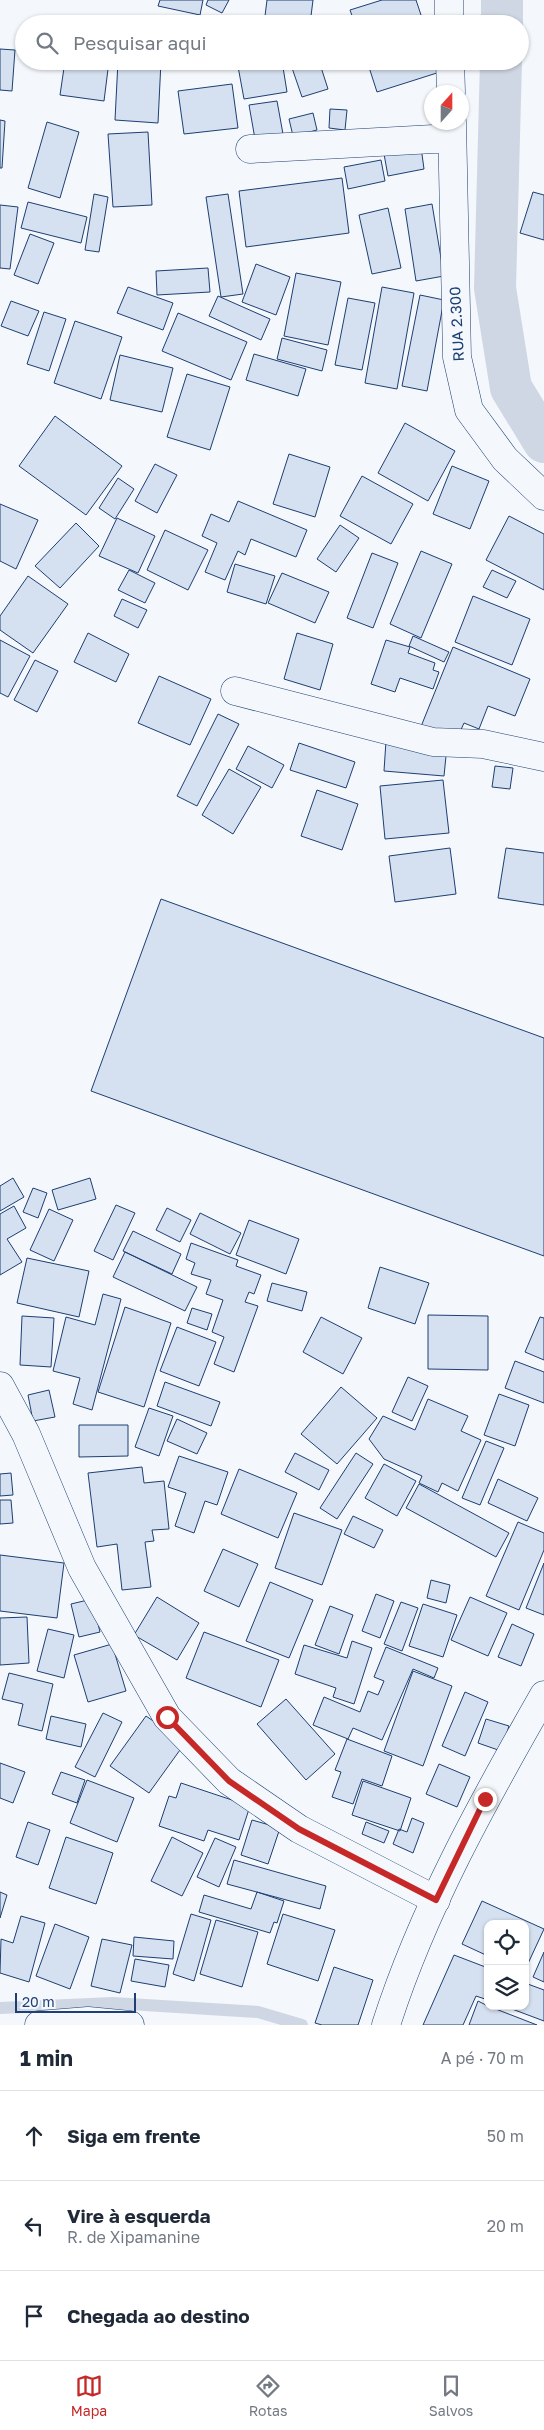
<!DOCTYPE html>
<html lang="pt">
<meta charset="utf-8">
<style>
:root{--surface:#fff;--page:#f2f2f3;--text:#1f2937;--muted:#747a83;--line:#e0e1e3;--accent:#c62828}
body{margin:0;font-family:"Golos Text",sans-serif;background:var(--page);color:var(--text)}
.controls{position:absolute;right:15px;bottom:15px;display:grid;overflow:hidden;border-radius:10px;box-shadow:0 1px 4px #0004}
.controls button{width:45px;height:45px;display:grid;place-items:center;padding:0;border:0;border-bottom:1px solid var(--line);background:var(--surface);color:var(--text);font:25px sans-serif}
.compass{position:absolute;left:424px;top:85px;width:45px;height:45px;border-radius:50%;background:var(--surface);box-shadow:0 1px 4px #0004;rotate:21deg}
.scale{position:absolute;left:15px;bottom:12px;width:121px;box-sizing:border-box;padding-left:5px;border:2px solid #1d3f73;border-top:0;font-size:14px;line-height:18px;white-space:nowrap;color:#1d3f73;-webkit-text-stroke:4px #f4f7fb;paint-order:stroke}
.stop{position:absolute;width:15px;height:15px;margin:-11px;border:4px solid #c62828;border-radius:50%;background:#fff}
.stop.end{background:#c62828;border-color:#fff;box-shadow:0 1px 5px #0008}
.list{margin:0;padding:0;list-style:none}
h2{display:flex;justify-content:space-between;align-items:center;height:65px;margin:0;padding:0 20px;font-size:21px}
h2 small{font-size:16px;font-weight:400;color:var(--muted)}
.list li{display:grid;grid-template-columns:32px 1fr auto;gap:15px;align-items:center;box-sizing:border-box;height:90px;padding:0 20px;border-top:1px solid var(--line)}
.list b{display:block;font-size:19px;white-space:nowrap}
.list p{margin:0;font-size:16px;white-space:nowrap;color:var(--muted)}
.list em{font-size:16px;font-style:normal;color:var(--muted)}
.icon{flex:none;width:28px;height:28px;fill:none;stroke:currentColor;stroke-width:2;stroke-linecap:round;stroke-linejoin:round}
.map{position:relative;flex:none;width:544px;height:2025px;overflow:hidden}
.search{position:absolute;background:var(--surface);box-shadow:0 1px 4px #0004;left:15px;right:15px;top:15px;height:55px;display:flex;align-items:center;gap:12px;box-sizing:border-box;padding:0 18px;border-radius:28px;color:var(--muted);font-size:19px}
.sheet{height:335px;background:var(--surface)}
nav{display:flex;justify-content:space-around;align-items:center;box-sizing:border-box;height:70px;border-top:1px solid var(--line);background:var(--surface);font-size:14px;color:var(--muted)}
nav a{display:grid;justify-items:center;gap:2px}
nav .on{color:var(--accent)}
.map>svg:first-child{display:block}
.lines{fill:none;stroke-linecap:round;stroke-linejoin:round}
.stream{stroke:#cfd7e4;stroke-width:12}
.canal{stroke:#cfd7e4;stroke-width:42}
.building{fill:#d5e0f0;stroke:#1d3f73}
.street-casing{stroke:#1d3f73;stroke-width:29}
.secondary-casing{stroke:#1d3f73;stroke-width:29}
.street{stroke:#f4f7fb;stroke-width:28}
.secondary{stroke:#f4f7fb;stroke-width:28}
.route{stroke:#c62828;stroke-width:6}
.labels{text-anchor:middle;stroke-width:4;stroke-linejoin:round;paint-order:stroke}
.street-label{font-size:15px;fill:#1d3f73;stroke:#f4f7fb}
</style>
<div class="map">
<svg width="544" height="2025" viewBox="0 0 544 2025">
<rect width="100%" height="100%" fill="#f4f7fb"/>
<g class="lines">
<path class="stream" d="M0,2008L113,2003L258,2012L302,2025"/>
<path class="canal" d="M502,24V0
M501,61L495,288L511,388L544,442"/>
</g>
<path class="building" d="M160,0H203L200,15L158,6Z
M208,0H229L222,13L206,5Z
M267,0H313L310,24H264Z
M382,0H416L424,24H355L350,10Z
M45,16L67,23V24H42Z
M0,49L15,50L12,91L0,90Z
M65,61H109L104,101L60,95Z
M118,61H161L158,123L115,120Z
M237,61H282L287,92L244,99Z
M303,61H319L328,89L302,97L291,65Z
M367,61H436L440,72L377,92Z
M232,84L238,128L184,134L178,91Z
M277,101L283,134L255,139L249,105Z
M330,109L347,110L345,130L329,128Z
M313,113L317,130L293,136L289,119Z
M0,120L5,121L2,168H0Z
M47,122L79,132L60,198L28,188Z
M148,132L152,205L113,207L108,134Z
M421,147L424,169L388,176L384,154Z
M381,160L385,181L348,189L344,167Z
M342,178L349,233L246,247L239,191Z
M533,192L544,195V240L520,233Z
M94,194L108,197L99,252L85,250Z
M228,194L243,294L221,297L206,197Z
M28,202L87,217L81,243L21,228Z
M432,204L444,276L416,281L405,209Z
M0,205L18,207L10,269L0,268Z
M388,208L401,268L372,274L359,215Z
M30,234L54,243L38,284L14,275Z
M256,264L290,277L276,315L242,302Z
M208,268L210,292L157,295L156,271Z
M296,273L341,282L328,345L284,336Z
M128,287L173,303L163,330L117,313Z
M382,287L414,293L397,389L365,383Z
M420,295L444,300L427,391L402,386Z
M218,296L270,319L261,340L209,316Z
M348,298L375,303L362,370L335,365Z
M11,301L39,311L28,336L1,326Z
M44,312L66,319L49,371L27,364Z
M178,313L247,342L231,380L162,351Z
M75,321L122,337L101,399L54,383Z
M282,338L327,350L322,371L277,359Z
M254,354L306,369L298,396L246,380Z
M120,355L173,368L162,412L110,400Z
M187,374L230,387L210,450L167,437Z
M55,416L122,466L86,515L19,466Z
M405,423L455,451L428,501L378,473Z
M289,454L330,467L315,517L273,504Z
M155,464L177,475L157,513L135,501Z
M452,466L489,481L470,529L433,514Z
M362,476L413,504L391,544L340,516Z
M118,478L134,489L115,519L99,508Z
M238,501L307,530L296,557L251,539L245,555L238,551L225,580L205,572L217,543L202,536L211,514L229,522Z
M0,504L38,520L16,569L0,561Z
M509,516L544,534V590L486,560Z
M117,518L155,536L138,573L99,556Z
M76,523L99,546L60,588L35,566Z
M340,525L359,538L336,572L317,559Z
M165,530L208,550L188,590L147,570Z
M421,551L452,564L421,638L390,624Z
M372,553L398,563L373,628L347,618Z
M235,564L275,576L266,604L227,592Z
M129,570L155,583L145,603L118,590Z
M492,570L516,581L507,598L483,587Z
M282,573L329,592L315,623L268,603Z
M28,576L68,604L33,653L0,630V616Z
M473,596L530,619L512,665L455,642Z
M122,599L147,610L138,628L114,616Z
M88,633L129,654L116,682L74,662Z
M297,633L333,644L320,690L284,679Z
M413,636L449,652L444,662L409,646Z
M0,640L30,656L8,697L0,693Z
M386,640L410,647L408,653L435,663L433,670L439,672L433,689L400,678L395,692L371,684Z
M453,647L530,679L515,716L488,706L479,729L464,723L455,743L420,729Z
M35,660L58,671L37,712L14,700Z
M159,676L211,699L190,745L138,723Z
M218,714L239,724L197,806L177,796Z
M386,741L447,746L444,776L384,771Z
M299,743L355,762L346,788L290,770Z
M248,746L284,765L272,788L236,769Z
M495,766L513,768L510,789L492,787Z
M229,769L261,787L233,834L202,815Z
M443,780L449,833L385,839L380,786Z
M317,790L358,804L342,850L301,836Z
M450,848L456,894L395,902L389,856Z
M506,848L544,853V905L498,898Z
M161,899L544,1038V1256L91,1091Z
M13,1178L24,1197L0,1211V1186Z
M90,1178L96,1199L58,1210L52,1190Z
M33,1188L47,1193L38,1218L23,1212Z
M116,1205L135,1213L113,1260L94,1251Z
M14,1206L26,1228L7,1239L22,1262L0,1275V1214Z
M167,1208L191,1220L180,1242L156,1230Z
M49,1209L73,1220L54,1261L30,1250Z
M200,1213L241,1233L230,1254L190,1234Z
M249,1220L299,1239L286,1274L236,1255Z
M133,1231L181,1254L172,1274L123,1251Z
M191,1243L238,1260L236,1266L261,1275L254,1294L249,1292L245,1302L258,1306L234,1372L214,1364L224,1337L212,1332L223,1300L206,1294L211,1280L191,1274L195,1263L186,1259Z
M125,1252L197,1287L185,1311L113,1277Z
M27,1258L89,1271L79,1317L17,1303Z
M380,1267L429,1283L415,1324L368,1308Z
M272,1283L307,1292L302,1311L267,1301Z
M103,1294L121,1299L92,1410L73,1404L80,1378L53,1371L66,1317L95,1325Z
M125,1307L171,1323L144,1407L98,1392Z
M192,1308L212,1314L207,1330L187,1323Z
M428,1315L488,1316V1370L428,1369Z
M22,1316L54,1318L51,1367L20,1365Z
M321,1317L362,1338L343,1374L303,1352Z
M540,1317L544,1318V1360L525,1352Z
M177,1327L216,1342L199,1386L160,1371Z
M515,1361L544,1372V1403L505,1388Z
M408,1377L428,1386L412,1421L392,1412Z
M165,1382L220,1402L211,1426L157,1406Z
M341,1387L377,1418L337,1464L301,1434Z
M49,1390L55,1417L33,1421L28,1395Z
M499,1394L529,1405L515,1446L484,1435Z
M428,1399L468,1416L461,1431L481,1440L458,1491L442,1483L438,1492L419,1483L422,1476L384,1459L369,1439L383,1416L415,1430Z
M149,1408L173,1416L159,1456L135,1447Z
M177,1419L207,1433L197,1454L167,1441Z
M79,1425H128V1456L79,1457Z
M486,1441L504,1448L480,1505L462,1498Z
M295,1453L329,1470L319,1490L285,1472Z
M356,1453L373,1464L337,1519L320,1508Z
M179,1456L228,1472L217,1505L205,1501L194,1533L175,1526L186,1493L168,1487Z
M384,1464L416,1481L397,1516L365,1498Z
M142,1467L144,1483L164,1481L169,1529L152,1530L154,1541L145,1542L151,1587L122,1590L117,1544L97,1547L88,1473Z
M239,1469L297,1493L278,1538L221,1514Z
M11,1473L13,1495L0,1496V1474Z
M498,1479L538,1498L527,1521L488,1503Z
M419,1484L509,1533L496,1557L406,1508Z
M0,1500H11L13,1523L0,1524Z
M294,1513L342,1530L322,1585L275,1568Z
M353,1516L383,1530L374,1548L344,1534Z
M518,1522L544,1533V1550L519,1610L486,1596Z
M223,1549L258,1564L239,1607L204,1591Z
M0,1555L64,1563L57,1618L0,1611Z
M544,1563V1615L526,1608Z
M431,1580L450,1585L446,1603L427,1598Z
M270,1582L313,1600L289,1658L246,1641Z
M376,1594L394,1601L380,1638L362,1631Z
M157,1597L199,1623L177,1660L134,1635Z
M470,1597L507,1613L488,1656L451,1640Z
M92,1599L100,1632L79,1637L71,1604Z
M401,1602L418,1608L402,1651L384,1644Z
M423,1604L457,1615L443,1657L409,1646Z
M330,1606L353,1615L339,1654L315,1645Z
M27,1617L29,1663L0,1665V1618Z
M512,1624L534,1634L521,1666L498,1657Z
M48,1629L74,1635L64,1678L37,1671Z
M204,1632L279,1660L261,1707L186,1678Z
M352,1641L372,1648L354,1704L333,1697L336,1688L295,1674L304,1645L347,1658Z
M112,1644L126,1691L88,1702L74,1655Z
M386,1647L438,1668L434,1678L413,1669L382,1740L353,1728L348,1739L313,1725L324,1697L360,1712L368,1691L378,1695L384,1681L374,1677Z
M413,1671L452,1686L423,1766L384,1751Z
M9,1673L53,1684L42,1731L18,1725L23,1704L2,1699Z
M465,1692L488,1702L465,1756L442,1746Z
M286,1699L335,1754L306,1780L257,1724Z
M103,1713L122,1722L95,1777L75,1767Z
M51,1716L86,1724L81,1747L46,1739Z
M146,1716L185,1743L149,1793L110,1766Z
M486,1719L509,1726L501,1751L478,1743Z
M347,1739L392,1756L382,1786L362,1779L353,1804L332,1797L341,1772L335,1770Z
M0,1763L25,1772L13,1803L0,1798Z
M439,1764L470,1777L457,1807L426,1794Z
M61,1772L85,1780L77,1803L52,1794Z
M87,1780L134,1798L117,1842L70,1823Z
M363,1781L411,1798L400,1831L352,1815Z
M181,1783L250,1806L239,1840L208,1830L204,1841L159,1826L169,1796L176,1798Z
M412,1818L424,1823L413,1853L393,1844L399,1829L407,1832Z
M252,1820L280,1828L268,1864L241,1855Z
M28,1822L50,1830L38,1865L16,1857Z
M366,1822L389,1831L384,1843L362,1834Z
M66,1837L113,1853L96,1904L49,1888Z
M172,1837L203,1853L182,1896L151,1881Z
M215,1838L236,1847L219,1887L197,1877Z
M234,1860L326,1886L320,1909L227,1884Z
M0,1892L7,1895L0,1918Z
M257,1892L284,1901L277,1923L274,1922L270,1933L199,1912L204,1895L251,1909Z
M482,1901L544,1929L525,1970V1924H488V1956L462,1944Z
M191,1914L211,1920L194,1981L173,1974Z
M283,1914L335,1930L318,1981L267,1964Z
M21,1916L45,1923L29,1982L0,1973L1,1939L13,1943Z
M216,1920L258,1932L242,1987L200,1974Z
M55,1924L89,1937L70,1989L36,1976Z
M134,1937L174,1941L173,1959L133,1956Z
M102,1939L132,1945L120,1993L91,1986Z
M544,1952V1982L533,1977Z
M454,1955L488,1968V2000L476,1996L463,2025H423Z
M135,1959L169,1965L165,1987L131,1981Z
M334,1967L373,1980L358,2025H322L315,2023Z
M525,1983L544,1990V2021L504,2006H525Z
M478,2001L488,2006L537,2025H469Z"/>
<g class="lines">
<g class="street-casing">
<path id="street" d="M449,0V24
M450,61L451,92
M452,122L457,357L469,410L505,459L544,496
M250,149L452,138
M235,691L433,742L483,744L544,757
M0,1386L26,1434L82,1568L167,1717L229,1781L299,1829L436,1900
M39,2025L88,2021L130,2025"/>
</g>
<g class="secondary-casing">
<path id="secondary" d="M386,2025C423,1909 484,1800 544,1695"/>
</g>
<use href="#street" class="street"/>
<use href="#secondary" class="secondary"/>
</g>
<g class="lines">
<path class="route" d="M167,1717L229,1781L299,1829L436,1900L485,1799"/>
</g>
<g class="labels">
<g class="street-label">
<text transform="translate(457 324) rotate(-93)" y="5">RUA 2.300</text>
</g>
</g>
</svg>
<div class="controls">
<button><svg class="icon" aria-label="locate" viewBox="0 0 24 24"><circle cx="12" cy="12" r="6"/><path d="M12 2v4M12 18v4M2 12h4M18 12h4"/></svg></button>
<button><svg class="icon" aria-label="layers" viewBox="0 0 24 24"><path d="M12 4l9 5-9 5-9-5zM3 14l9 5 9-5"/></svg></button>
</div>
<svg class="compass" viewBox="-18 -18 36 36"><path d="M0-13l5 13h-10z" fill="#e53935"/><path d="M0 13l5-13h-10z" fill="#747a83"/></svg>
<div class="scale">20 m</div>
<div class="stop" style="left:167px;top:1717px"></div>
<div class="stop end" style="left:485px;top:1799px"></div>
<div class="search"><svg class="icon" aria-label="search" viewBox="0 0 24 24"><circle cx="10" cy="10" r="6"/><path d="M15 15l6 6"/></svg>Pesquisar aqui</div>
</div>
<section class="sheet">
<h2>1 min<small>A pé · 70 m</small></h2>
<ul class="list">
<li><svg class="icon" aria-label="ahead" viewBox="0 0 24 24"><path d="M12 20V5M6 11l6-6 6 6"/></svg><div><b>Siga em frente</b></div><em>50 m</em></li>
<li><svg class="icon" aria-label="left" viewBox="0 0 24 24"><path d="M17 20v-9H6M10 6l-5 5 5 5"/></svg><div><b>Vire à esquerda</b><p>R. de Xipamanine</p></div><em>20 m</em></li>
<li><svg class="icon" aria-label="arrive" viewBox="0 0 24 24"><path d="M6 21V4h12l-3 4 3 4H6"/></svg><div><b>Chegada ao destino</b></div></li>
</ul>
</section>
<nav>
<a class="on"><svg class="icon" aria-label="map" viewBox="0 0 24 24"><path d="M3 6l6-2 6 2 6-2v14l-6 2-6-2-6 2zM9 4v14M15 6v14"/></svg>Mapa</a>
<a><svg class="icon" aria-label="directions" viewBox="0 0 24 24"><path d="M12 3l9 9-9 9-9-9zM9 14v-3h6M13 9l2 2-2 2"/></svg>Rotas</a>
<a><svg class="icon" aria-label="saved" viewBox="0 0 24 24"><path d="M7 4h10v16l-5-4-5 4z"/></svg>Salvos</a>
</nav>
